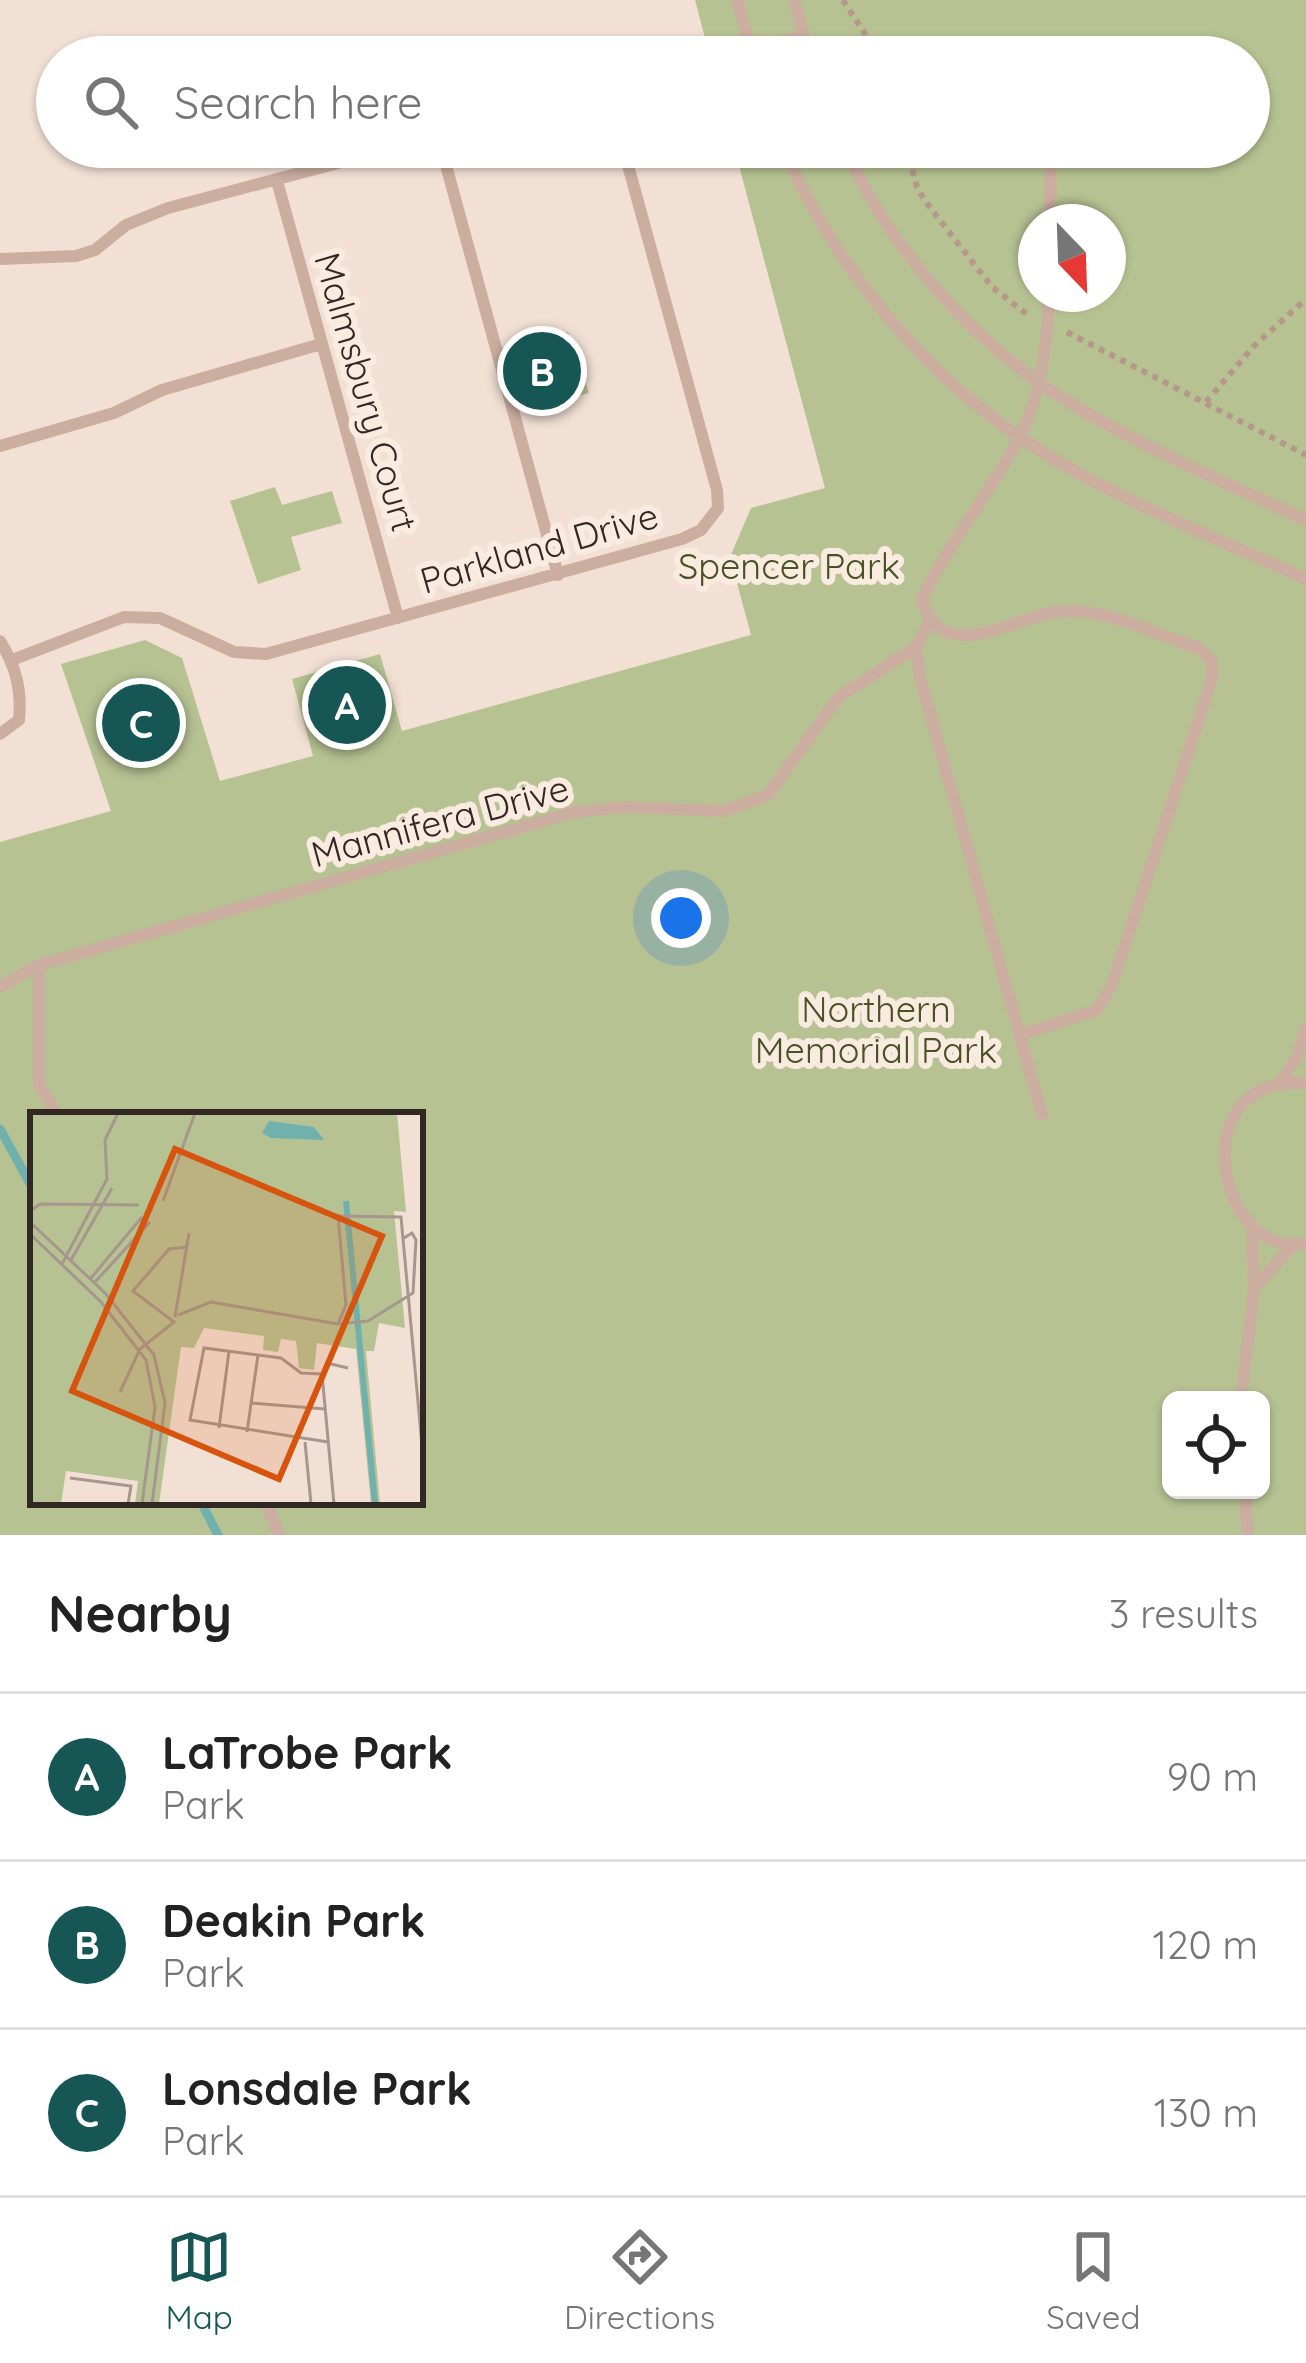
<!DOCTYPE html>
<style>
:root{--surface:#fff;--page:#f2f2f2;--text:#222;--muted:#767676;--line:#e0e0e0;--accent:#165755}
body{margin:0;font-family:Quicksand,sans-serif;background:var(--page);color:var(--text)}
.controls{position:absolute;right:36px;bottom:36px;display:grid;overflow:hidden;border-radius:18px;box-shadow:0 3px 9px #0004}
.controls button{width:108px;height:108px;display:grid;place-items:center;padding:0;border:0;border-bottom:3px solid var(--line);background:var(--surface);color:var(--text);font:60px sans-serif}
.compass{position:absolute;left:1018px;top:204px;width:108px;height:108px;border-radius:50%;background:var(--surface);box-shadow:0 3px 9px #0004;rotate:157deg}
.you{position:absolute;left:681px;top:918px;width:42px;height:42px;margin:-30px;border:9px solid #fff;border-radius:50%;background:#1a73e8;box-shadow:0 0 0 18px #1a73e833}
.badge{display:grid;place-items:center;width:78px;height:78px;border-radius:50%;background:var(--accent);color:#fff;font-size:39px;font-weight:700}
.pin{position:absolute;translate:-50% -50%;border:6px solid #fff;box-shadow:0 3px 12px #0006}
.list{margin:0;padding:0;list-style:none}
h2{display:flex;justify-content:space-between;align-items:center;height:156px;margin:0;padding:0 48px;font-size:51px}
h2 small{font-size:39px;font-weight:400;color:var(--muted)}
.list li{display:grid;grid-template-columns:78px 1fr auto;gap:36px;align-items:center;box-sizing:border-box;height:168px;padding:0 48px;border-top:3px solid var(--line)}
.list b{display:block;font-size:45px;white-space:nowrap}
.list p{margin:0;font-size:39px;white-space:nowrap;color:var(--muted)}
.list em{font-size:39px;font-style:normal;color:var(--muted)}
.icon{flex:none;width:66px;height:66px;fill:none;stroke:currentColor;stroke-width:2;stroke-linecap:round;stroke-linejoin:round}
.map{position:relative;flex:none;width:1306px;height:1535px;overflow:hidden}
.search{position:absolute;background:var(--surface);box-shadow:0 3px 9px #0004;left:36px;right:36px;top:36px;height:132px;display:flex;align-items:center;gap:30px;box-sizing:border-box;padding:0 42px;border-radius:66px;color:var(--muted);font-size:45px}
.sheet{height:660px;background:var(--surface)}
nav{display:flex;justify-content:space-around;align-items:center;box-sizing:border-box;height:168px;border-top:3px solid var(--line);background:var(--surface);font-size:33px;color:var(--muted)}
nav a{display:grid;justify-items:center;gap:6px}
nav .on{color:var(--accent)}
.map>svg:first-child{display:block}
.green{fill:#b7c293;fill-rule:evenodd}
.lines{fill:none;stroke-linecap:round;stroke-linejoin:round}
.stream{stroke:#71b1ad;stroke-width:9}
.path{stroke:#b6988a;stroke-width:6;stroke-dasharray:6 6;stroke-linecap:butt}
.lane{stroke:#cbae9f;stroke-width:12}
.labels{text-anchor:middle;stroke-width:12;stroke-linejoin:round;paint-order:stroke}
.street-label{font-size:36px;fill:#332723;stroke:#faebe0}
.park-label{font-size:36px;fill:#485325;stroke:#faebe0}
.inset-river{fill:none;stroke:#71b1ad;stroke-width:6}
.inset-road{fill:none;stroke:#a6968d;stroke-width:3}
.view{fill:#d6540e;fill-opacity:0.15;stroke:#d6540e;stroke-width:6}
.inset-edge{fill:none;stroke:#332723;stroke-width:6}
</style>
<div class="map">
<svg width="1306" height="1535" viewBox="0 0 1306 1535">
<rect width="100%" height="100%" fill="#f2e0d4"/>
<path class="green" d="M695,0H1306V1535H0V842L111,811L61,664L145,640L182,658L220,781L313,756L292,679L380,654L402,731L751,635L730,557L751,508L825,488L734,147H1249V57H710ZM1036,222H1108V294H1036ZM33,1115H420V1502H33ZM1171,1400H1261V1490H1171Z
M568,332L589,393L513,412L495,350Z
M275,487L282,505L332,491L342,523L291,537L301,570L258,584L230,501Z"/>
<g class="lines">
<path class="stream" d="M0,1129L33,1189
M201,1502L218,1535"/>
<path class="path" d="M843,0L880,57
M906,147L917,187L925,201L992,287L1028,315
M1067,332L1306,455
M1206,402L1254,346L1306,299"/>
<path class="lane" d="M737,0L753,57
M794,0L810,57
M750,49L803,36
M441,147L558,575
M783,147C832,261 915,365 1018,436C1106,496 1210,535 1306,579
M845,147C887,244 969,339 1059,396C1136,445 1223,481 1306,520
M277,181L398,618
M1050,222L1051,147
M0,259L76,256L95,250L126,225L168,208L398,147
M0,446L114,413L162,390L321,344
M929,623L916,647L920,677L1042,1115
M0,641C16,667 22,690 19,720L0,734
M12,660L124,617L160,618L234,652L266,654L682,539L701,530L718,508L717,490L623,147
M39,965V1084L57,1115
M0,987L39,965L575,812L624,807L724,811L768,795L838,698L916,647
M1020,1035L1097,1010L1112,985L1213,676L1211,659L1198,648C1158,635 1112,611 1070,611C1018,610 945,673 922,600C948,543 989,495 1018,440C1041,397 1048,342 1049,294
M1306,1083C1179,1074 1218,1262 1306,1243
M1279,1084L1297,1057L1306,1029
M1255,1287L1292,1246
M1241,1400L1254,1288L1252,1224
M1245,1490L1248,1535
M266,1502L279,1535"/>
</g>
<g class="labels">
<g class="street-label">
<text transform="translate(366 392) rotate(74)" y="13">Malmsbury Court</text>
<text transform="translate(539 548) rotate(-16)" y="13">Parkland Drive</text>
<text transform="translate(440 821) rotate(-15)" y="13">Mannifera Drive</text>
</g>
<g class="park-label">
<text x="789" y="579">Spencer Park</text>
<text x="876" y="1022">Northern<tspan x="876" dy="41">Memorial Park</tspan></text>
</g>
</g>
<g transform="translate(30 1112)">
<rect width="393" height="393" fill="#f2e0d4"/>
<path d="M0,1H367L376,100L364,99L375,216L349,211L344,239H336L350,392H341L326,237L287,231L284,258L269,256L266,229L251,227L248,240L233,238L234,224L174,216L164,236L151,235L129,392H105L108,369L36,359L31,392H0Z" fill="#b7c293"/>
<path d="M239,9L284,15L294,28L241,26L232,21Z" fill="#71b1ad"/>
<path class="inset-river" d="M316,89L345,392"/>
<path class="inset-road" d="M133,89L165,1M0,99L10,92L109,93M0,110L76,182L124,243L135,291L122,392M0,122L71,190L116,248L125,295L112,392M41,148L82,76M32,152L77,67L75,28L88,1M61,166L112,105M65,170L120,110M148,203L181,190L308,212L338,209L383,181L386,128L382,121L374,126M145,205L159,121M308,212L316,193L308,104L371,105L393,344M292,262L271,261L251,246L174,236L160,308L298,330M90,280L110,237L144,210L103,179L139,137L157,135M221,291L295,297M189,316L199,239M217,320L228,243M275,330L281,392M40,366L101,374L98,392M304,392L292,262L297,251L318,256"/>
<path class="view" d="M145,37L352,124L249,367L42,279Z"/>
<rect width="393" height="393" class="inset-edge"/>
</g>
</svg>
<div class="controls">
<button><svg class="icon" aria-label="locate" viewBox="0 0 24 24"><circle cx="12" cy="12" r="6"/><path d="M12 2v4M12 18v4M2 12h4M18 12h4"/></svg></button>
</div>
<svg class="compass" viewBox="-18 -18 36 36"><path d="M0-13l5 13h-10z" fill="#e53935"/><path d="M0 13l5-13h-10z" fill="#767676"/></svg>
<div class="you"></div>
<div class="pin badge" style="left:347px;top:705px">A</div>
<div class="pin badge" style="left:542px;top:371px">B</div>
<div class="pin badge" style="left:141px;top:723px">C</div>
<div class="search"><svg class="icon" aria-label="search" viewBox="0 0 24 24"><circle cx="10" cy="10" r="6"/><path d="M15 15l6 6"/></svg>Search here</div>
</div>
<section class="sheet">
<h2>Nearby<small>3 results</small></h2>
<ul class="list">
<li><span class="badge">A</span><div><b>LaTrobe Park</b><p>Park</p></div><em>90 m</em></li>
<li><span class="badge">B</span><div><b>Deakin Park</b><p>Park</p></div><em>120 m</em></li>
<li><span class="badge">C</span><div><b>Lonsdale Park</b><p>Park</p></div><em>130 m</em></li>
</ul>
</section>
<nav>
<a class="on"><svg class="icon" aria-label="map" viewBox="0 0 24 24"><path d="M3 6l6-2 6 2 6-2v14l-6 2-6-2-6 2zM9 4v14M15 6v14"/></svg>Map</a>
<a><svg class="icon" aria-label="directions" viewBox="0 0 24 24"><path d="M12 3l9 9-9 9-9-9zM9 14v-3h6M13 9l2 2-2 2"/></svg>Directions</a>
<a><svg class="icon" aria-label="saved" viewBox="0 0 24 24"><path d="M7 4h10v16l-5-4-5 4z"/></svg>Saved</a>
</nav>
